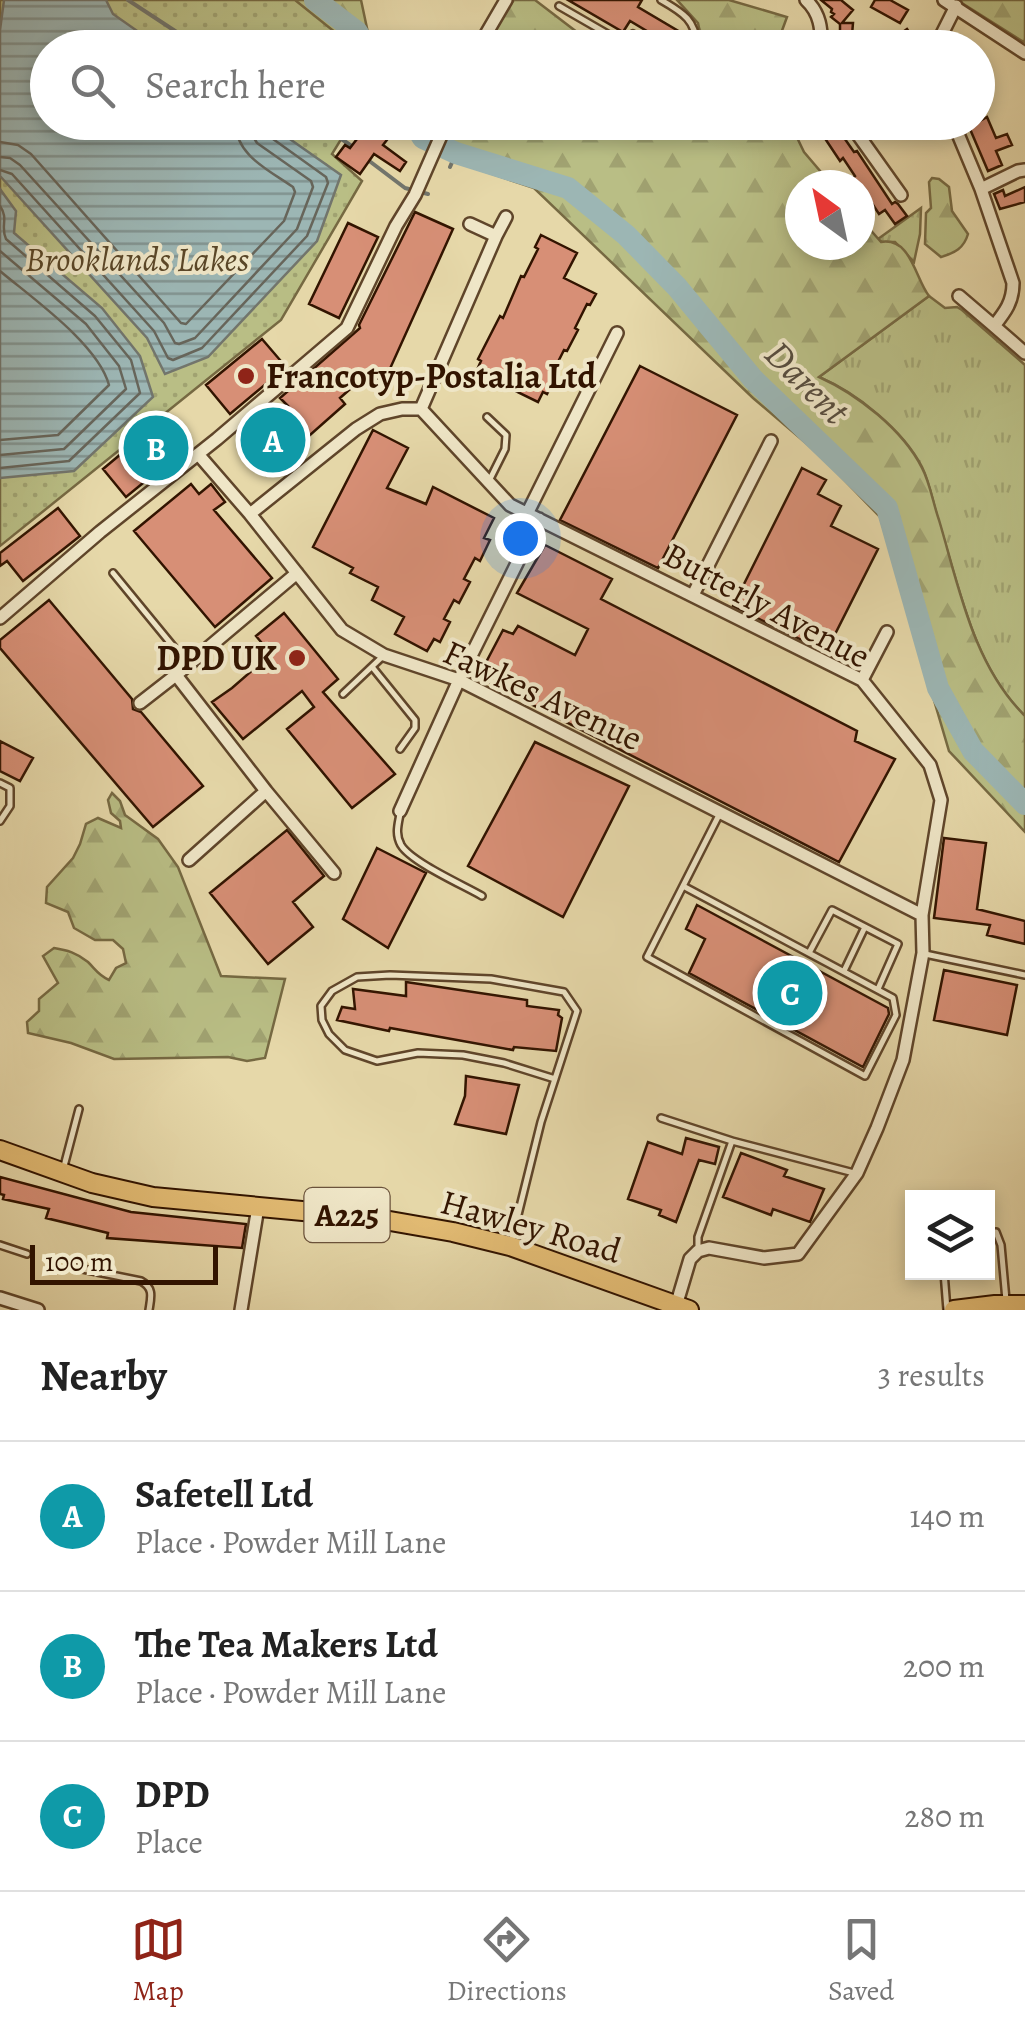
<!DOCTYPE html>
<meta charset="utf-8">
<style>
:root{--surface:#fff;--page:#f6f6f6;--text:#222;--muted:#767676;--line:#e0e0e0;--accent:#8f2418}
body{margin:0;font-family:Alegreya,serif;background:var(--page);color:var(--text)}
.controls{position:absolute;right:30px;bottom:30px;display:grid;overflow:hidden;border-radius:0px;box-shadow:0 5px 15px #0003}
.controls button{width:90px;height:90px;display:grid;place-items:center;padding:0;border:0;border-bottom:2px solid var(--line);background:var(--surface);color:var(--text);font:50px sans-serif}
.compass{position:absolute;left:785px;top:170px;width:90px;height:90px;border-radius:50%;background:var(--surface);box-shadow:0 5px 15px #0003;rotate:327deg}
.scale{position:absolute;left:30px;bottom:25px;width:188px;box-sizing:border-box;padding-left:10px;border:5px solid #321400;border-top:0;font-size:28px;line-height:35px;white-space:nowrap;color:#321400;-webkit-text-stroke:8px #efe6c7;paint-order:stroke}
.you{position:absolute;left:520px;top:538px;width:35px;height:35px;margin:-25px;border:8px solid #fff;border-radius:50%;background:#1a73e8;box-shadow:0 0 0 15px #1a73e833}
.badge{display:grid;place-items:center;width:65px;height:65px;border-radius:50%;background:var(--accent);color:#fff;font-size:32px;font-weight:700}
.pin{position:absolute;translate:-50% -50%;border:5px solid #fff;box-shadow:0 2px 10px #0006}
.list{margin:0;padding:0;list-style:none}
h2{display:flex;justify-content:space-between;align-items:center;height:130px;margin:0;padding:0 40px;font-size:42px}
h2 small{font-size:32px;font-weight:400;color:var(--muted)}
.list li{display:grid;grid-template-columns:65px 1fr auto;gap:30px;align-items:center;box-sizing:border-box;height:150px;padding:0 40px;border-top:2px solid var(--line)}
.list b{display:block;font-size:38px;white-space:nowrap}
.list p{margin:0;font-size:32px;white-space:nowrap;color:var(--muted)}
.list em{font-size:32px;font-style:normal;color:var(--muted)}
.icon{flex:none;width:55px;height:55px;fill:none;stroke:currentColor;stroke-width:2;stroke-linecap:round;stroke-linejoin:round}
.map{position:relative;flex:none;width:1025px;height:1310px;overflow:hidden}
.search{position:absolute;background:var(--surface);box-shadow:0 5px 15px #0003;left:30px;right:30px;top:30px;height:110px;display:flex;align-items:center;gap:25px;box-sizing:border-box;padding:0 35px;border-radius:55px;color:var(--muted);font-size:38px}
.sheet{height:580px;background:var(--surface)}
nav{display:flex;justify-content:space-around;align-items:center;box-sizing:border-box;height:140px;border-top:2px solid var(--line);background:var(--surface);font-size:28px;color:var(--muted)}
nav a{display:grid;justify-items:center;gap:5px}
nav .on{color:var(--accent)}
.map>svg:first-child{display:block}
.grass{fill:url(#grass-tufts);stroke:#766942;stroke-width:2.5}
.forest{fill:url(#forest-firs);stroke:#766942;stroke-width:2.5}
.park{fill:url(#park-dots);stroke:#766942;stroke-width:2.5}
.water{fill:url(#water-rules);stroke:#72756c;stroke-width:2.5}
.lines{fill:none;stroke-linecap:round;stroke-linejoin:round}
.shore{stroke:#67655a;stroke-width:2.5}
.stream{stroke:#72756c;stroke-width:4}
.river{stroke:#9cb6b4;stroke-width:22}
.building{fill:#d78f76;stroke:#321400;stroke-width:2.5}
.service-casing{stroke:#5f452a;stroke-width:10}
.minor-casing{stroke:#5f452a;stroke-width:16}
.primary-casing{stroke:#321400;stroke-width:22}
.service{stroke:#efe6c7;stroke-width:5}
.minor{stroke:#efe6c7;stroke-width:11}
.primary{stroke:#e3bc74;stroke-width:18}
.poi-dot{fill:#8f2418;stroke:#efe6c7;stroke-width:4}
.labels{text-anchor:middle;stroke-width:8;stroke-linejoin:round;paint-order:stroke}
.shield{fill:#efe6c7;stroke:#6b533c;stroke-width:2.5}
.shield-label{font-size:32px;font-weight:bold;fill:#321400}
.park-label{font-size:35px;font-style:italic;fill:#5a4728;stroke:#efe6c7}
.poi-label{font-size:35px;font-weight:bold;fill:#321400;stroke:#efe6c7;text-anchor:start}
.street-label{font-size:35px;fill:#321400;stroke:#efe6c7}
.water-label{font-size:38px;font-style:italic;fill:#574d3f;stroke:#efe6c7}
</style>
<div class="map">
<svg width="1025" height="1310" viewBox="0 0 1025 1310">
<defs>
<pattern id="grass-tufts" width="24" height="20" patternUnits="userSpaceOnUse" patternTransform="scale(2.5)"><rect width="24" height="20" fill="#b9be85"/><path d="M3 7l-1-3M5 7V3M7 7l1-3M15 17l-1-3M17 17v-4M19 17l1-3" fill="none" stroke="#a0a271"/></pattern>
<pattern id="forest-firs" width="22" height="20" patternUnits="userSpaceOnUse" patternTransform="scale(2.5)"><rect width="22" height="20" fill="#b9be85"/><path d="M5 1l3.5 6h-7zM16 11l3.5 6h-7z" fill="#a0a271"/></pattern>
<pattern id="park-dots" width="8" height="8" patternUnits="userSpaceOnUse" patternTransform="scale(2.5)"><rect width="8" height="8" fill="#b9be85"/><path d="M2 2h.1M6 6h.1" fill="none" stroke="#a0a271" stroke-width="1.8" stroke-linecap="round"/></pattern>
<pattern id="water-rules" width="6" height="5" patternUnits="userSpaceOnUse" patternTransform="scale(2.5)"><rect width="6" height="5" fill="#9cb6b4"/><path d="M0 2.5h6" fill="none" stroke="#809390"/></pattern>
</defs>
<rect width="100%" height="100%" fill="#e6d8a9"/>
<filter id="stains"><feTurbulence type="fractalNoise" baseFrequency=".002" numOctaves="4"/><feColorMatrix values="0 0 0 0 .2 0 0 0 0 .09 0 0 0 0 .02 0 0 0 .5 -.17"/></filter>
<radialGradient id="worn" r=".72"><stop offset=".6" stop-color="#630" stop-opacity="0"/><stop offset="1" stop-color="#630" stop-opacity=".3"/></radialGradient>
<path class="grass" d="M921,208L920,234L914,262L895,242H882L878,239Z
M929,296L945,308L957,307L962,310L1025,365V716C973,665 959,586 938,519C933,503 930,483 922,467C903,430 857,393 819,377Z"/>
<path class="forest" d="M119,0H361L371,47H191Z
M514,0H535L590,42L613,47L487,48L499,19Z
M677,0H729L787,17L776,47H708L701,37L698,23Z
M957,0H1025V42L1022,41Z
M455,122L790,123L804,152L832,185H800V245H860V218L881,242C911,237 915,278 929,296L819,377C857,394 903,430 922,468C930,483 933,503 939,520C959,587 973,665 1025,716V832L949,751L880,517L820,455L753,398L534,188L462,164L447,142Z
M932,178L939,179L949,187L952,211L968,234C964,248 955,253 941,257L925,244L926,213L931,208L929,182Z
M112,793L120,801L125,815L158,839L178,867L221,976L285,979L265,1058L247,1061L228,1057L114,1059L71,1043L28,1033L27,1022L39,1011V999L58,983L43,956L54,948C67,950 77,953 88,962C96,970 98,975 109,980L116,968L126,963L123,949L113,940H95L74,928L68,912L46,903L47,887L73,858L80,844L86,824L98,818L121,828L120,821L111,813L108,800Z"/>
<path class="park" d="M0,0H295L346,41L349,47L48,48V122L351,123L332,154L362,181L281,320L0,546Z"/>
<path class="water" d="M4,0H106L113,14L160,47L48,48V122L267,123L341,175L317,241L208,357L165,374L147,338L0,176V30Z
M0,189L16,211L14,233L102,308L140,356L153,397L74,471L0,478Z"/>
<g class="lines">
<path class="shore" d="M0,142L18,145L31,154L181,323L186,324L284,221L295,192L293,187C269,170 236,156 235,122
M0,157L10,158L20,165L164,323L175,343L179,344L195,338L297,229L313,187L311,181L257,143L251,133L250,122
M0,170L12,174L154,331L168,358L173,360L202,348L307,236L328,183L326,177L266,134L262,122
M0,206C9,219 0,226 6,239L95,316L131,360L140,393L69,461L0,468
M0,251L86,324L119,366L126,389L64,449L0,455
M0,271C32,298 98,344 109,385L58,435L0,440"/>
<path class="stream" d="M128,0L201,48
M317,122L353,147
M368,160L405,188L428,194
M450,167L456,153"/>
<path class="river" d="M315,0L357,32L367,48
M413,122L423,138L456,153L568,188L626,235L677,287L753,379L887,508L938,688L973,751L1025,804"/>
</g>
<path class="building" d="M568,0H642L638,7L680,32L672,46L630,21L623,32Z
M821,0H841L853,10L842,23H853L852,35L840,34V24L831,17L834,14L831,12L832,9Z
M875,0H890L908,10L900,23L871,7Z
M907,29L920,48H881Z
M987,117L996,138L1007,134L1012,145L996,151L1002,165L988,171L967,122H978Z
M370,122H390L397,127L383,145L406,162L400,171L374,154L360,174L336,157L345,145L350,148Z
M814,122H833L854,152L857,151L892,204L895,202L898,204L907,216L895,224L885,210L879,214L860,185H856L852,179L855,176L843,158L840,161Z
M1025,187V202L1000,209L994,194L1003,190L1005,196Z
M415,212L453,229L384,382L366,375L340,398L345,404L302,442L304,444L266,475L241,444L288,406L280,398L360,328L359,325Z
M348,223L378,237L339,318L309,304Z
M541,235L577,253L564,278L596,294L590,305L587,304L575,328L578,330L567,351L564,350L554,370L558,372L547,394L543,392L538,402L476,372L481,361L478,359L500,316L503,318L521,276L524,277L538,249L535,247Z
M262,339L286,367L230,414L206,385Z
M640,366L737,415L658,568L560,520Z
M158,423L182,451L126,497L103,469Z
M373,430L408,448L387,488L426,504L433,487L494,518L484,538L490,540L480,561L475,558L464,579L470,582L459,603L454,600L444,619L450,622L440,642L434,639L427,651L395,634L404,617L372,600L378,587L350,573L353,568L313,547Z
M802,468L826,480L818,494L841,506L831,526L878,549L826,652L733,606Z
M191,484L199,494L211,484L225,502L214,510L272,578L215,627L134,531Z
M58,508L80,536L23,581L7,561L0,566V553Z
M545,545L612,579L601,599L857,731L855,741L895,759L839,862L488,682L493,674L483,668L503,630L513,634L518,626L575,655L588,629L517,593Z
M49,600L132,699L133,709L141,712L203,786L153,827L0,648V640Z
M284,613L338,679L323,692L395,774L352,808L287,729L314,707L302,691L243,739L212,702L232,688L271,654L256,636Z
M0,741L33,758L20,781L0,771Z
M535,742L629,786L563,917L468,866Z
M287,830L324,876L293,902L313,927L268,964L210,893Z
M944,838L986,843L977,909L1025,921V944L987,935L990,925L934,918Z
M377,848L426,873L388,948L343,919Z
M697,905L888,1008L889,1014L863,1067L689,973L705,939L686,929Z
M944,970L1017,985L1007,1035L934,1020Z
M406,982L527,1000V1006L559,1010L558,1015L562,1018L556,1051L514,1047L513,1050L390,1028L389,1031L337,1020L342,1007L355,1009L353,989L406,996Z
M466,1076L519,1085L506,1134L455,1124L465,1096Z
M686,1138L719,1147L715,1164L699,1160L676,1222L659,1215L661,1210L628,1199L648,1142L682,1154Z
M741,1153L787,1170L784,1176L824,1189L810,1222L773,1209L771,1215L723,1197Z
M0,1177L131,1212L246,1224L242,1248L107,1238L108,1233L46,1218L49,1209L3,1199L4,1195L0,1194Z"/>
<g class="lines">
<g class="service-casing">
<path id="service" d="M661,0C682,12 698,21 696,48
M559,6L625,44L633,34L656,48
M487,417L506,435L505,449L490,479
M113,573L186,662
M373,668L415,720V728L400,749
M343,694L382,657
M0,783L10,788V806L0,821
M400,814C398,825 395,834 401,845C411,862 463,885 482,896
M683,886L893,998L896,1015L865,1076L647,957C671,909 695,862 719,815
M809,953L832,910L898,944L878,989
M925,954L1025,975
M844,971L865,927
M661,1118L732,1141L698,1237V1248
M732,1141L854,1173
M63,1170L79,1109
M988,1233L996,1232L1001,1245L1006,1300
M511,1243L541,1122L577,1011L564,992L491,979L390,975L357,977L332,991L321,1006L322,1020L329,1034L345,1050L377,1061L418,1053L463,1055L504,1063L555,1079
M0,1245L27,1254
M68,1266L141,1281C154,1288 151,1297 149,1310
M944,1272L947,1310"/>
</g>
<g class="minor-casing">
<path id="minor" d="M806,0C820,13 822,29 821,48
M944,0L1025,53
M478,48L506,0
M935,48L956,6
M849,122L901,195
M953,122L981,189L1013,283C1013,302 1005,312 994,326L1025,353
M981,189L1018,171L1025,170
M496,236L506,217
M959,296L994,326
M421,409L496,236L470,224
M198,454L250,514L342,630L384,655L459,680L922,915
M528,512L617,333
M250,514L356,429L380,414L402,409H421L510,505L862,680L930,765L941,800L922,915L923,953L903,1060L877,1128L857,1173L798,1254L764,1258L709,1248L698,1251L690,1259L676,1306
M693,595L771,441
M0,618L100,532L217,439L347,328L396,226L415,195L447,122
M862,680L887,632
M140,703L176,675
M266,791L334,873
M400,811L459,680L539,519
M189,860L266,791L176,675L297,573
M0,1298L38,1310
M241,1310L258,1207"/>
</g>
<g class="primary-casing">
<path id="primary" d="M0,1150L92,1183L153,1197L367,1217L453,1232L510,1246L689,1310
M954,1310L995,1305H1025"/>
</g>
<use href="#service" class="service"/>
<use href="#minor" class="minor"/>
<use href="#primary" class="primary"/>
</g>
<g class="poi-dot">
<circle cx="246" cy="376" r="10"/>
<circle cx="297" cy="658" r="10"/>
</g>
<g class="labels">
<rect class="shield" x="304.5" y="1188" width="85" height="54" rx="8"/>
<g class="shield-label">
<text x="347" y="1226">A225</text>
</g>
<g class="park-label">
<text x="137" y="271">Brooklands Lakes</text>
</g>
<g class="poi-label">
<text x="266" y="388">Francotyp-Postalia Ltd</text>
<text x="277" y="670" text-anchor="end">DPD UK</text>
</g>
<g class="street-label">
<text transform="translate(767 605) rotate(28)" y="12">Butterly Avenue</text>
<text transform="translate(543 695) rotate(25)" y="12">Fawkes Avenue</text>
<text transform="translate(531 1226) rotate(16)" y="12">Hawley Road</text>
</g>
<g class="water-label">
<text transform="translate(807 382) rotate(45)" y="13">Darent</text>
</g>
</g>
<rect width="100%" height="100%" filter="url(#stains)"/>
<rect width="100%" height="100%" fill="url(#worn)"/>
</svg>
<div class="controls">
<button><svg class="icon" aria-label="layers" viewBox="0 0 24 24"><path d="M12 4l9 5-9 5-9-5zM3 14l9 5 9-5"/></svg></button>
</div>
<svg class="compass" viewBox="-18 -18 36 36"><path d="M0-13l5 13h-10z" fill="#e53935"/><path d="M0 13l5-13h-10z" fill="#767676"/></svg>
<div class="scale">100 m</div>
<div class="you"></div>
<div class="pin badge" style="left:273px;top:440px;background:#0f9aa8">A</div>
<div class="pin badge" style="left:156px;top:448px;background:#0f9aa8">B</div>
<div class="pin badge" style="left:790px;top:993px;background:#0f9aa8">C</div>
<div class="search"><svg class="icon" aria-label="search" viewBox="0 0 24 24"><circle cx="10" cy="10" r="6"/><path d="M15 15l6 6"/></svg>Search here</div>
</div>
<section class="sheet">
<h2>Nearby<small>3 results</small></h2>
<ul class="list">
<li><span class="badge" style="background:#0f9aa8">A</span><div><b>Safetell Ltd</b><p>Place · Powder Mill Lane</p></div><em>140 m</em></li>
<li><span class="badge" style="background:#0f9aa8">B</span><div><b>The Tea Makers Ltd</b><p>Place · Powder Mill Lane</p></div><em>200 m</em></li>
<li><span class="badge" style="background:#0f9aa8">C</span><div><b>DPD</b><p>Place</p></div><em>280 m</em></li>
</ul>
</section>
<nav>
<a class="on"><svg class="icon" aria-label="map" viewBox="0 0 24 24"><path d="M3 6l6-2 6 2 6-2v14l-6 2-6-2-6 2zM9 4v14M15 6v14"/></svg>Map</a>
<a><svg class="icon" aria-label="directions" viewBox="0 0 24 24"><path d="M12 3l9 9-9 9-9-9zM9 14v-3h6M13 9l2 2-2 2"/></svg>Directions</a>
<a><svg class="icon" aria-label="saved" viewBox="0 0 24 24"><path d="M7 4h10v16l-5-4-5 4z"/></svg>Saved</a>
</nav>
